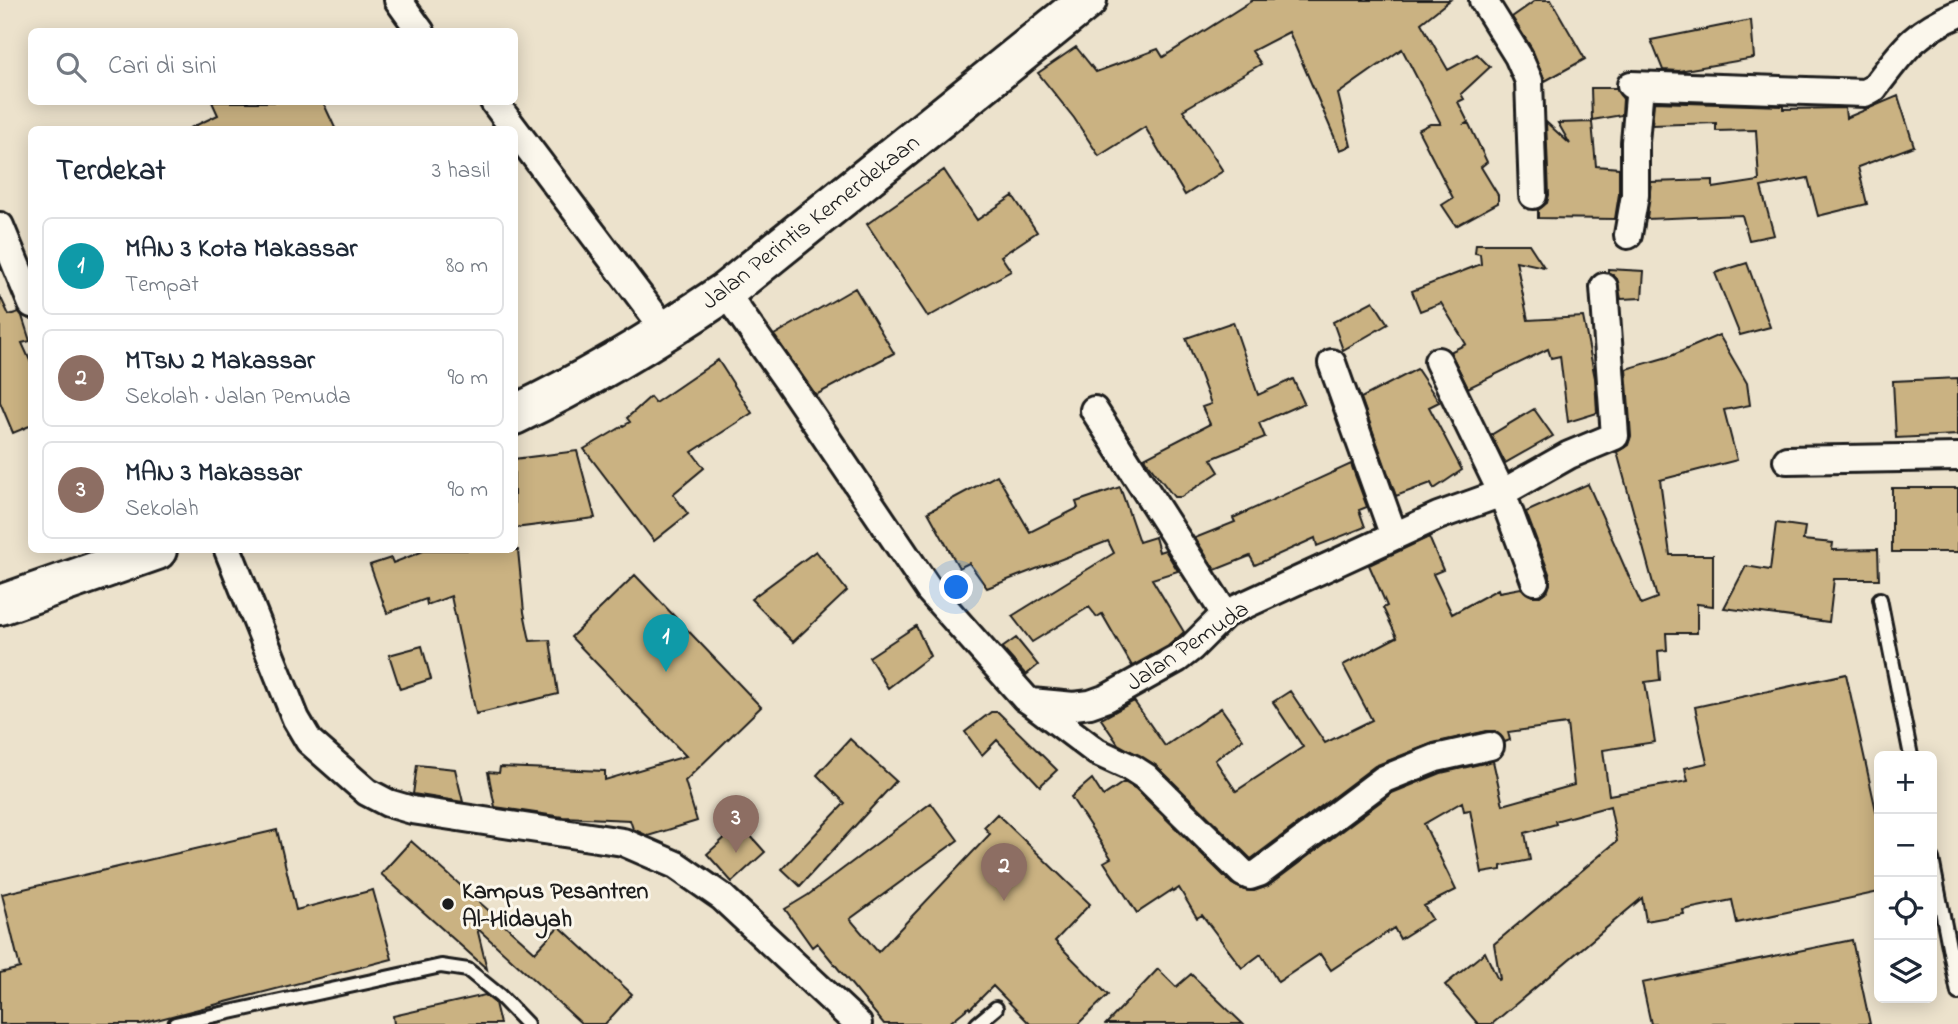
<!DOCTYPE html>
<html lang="id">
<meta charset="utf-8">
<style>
:root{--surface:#fff;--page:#f2f2f3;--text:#1f2937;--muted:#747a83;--line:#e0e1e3;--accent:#0f766e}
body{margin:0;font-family:"Indie Flower",sans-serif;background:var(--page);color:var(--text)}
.controls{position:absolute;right:21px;bottom:21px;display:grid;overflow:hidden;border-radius:10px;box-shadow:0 4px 18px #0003}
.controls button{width:63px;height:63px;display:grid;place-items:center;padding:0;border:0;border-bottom:2px solid var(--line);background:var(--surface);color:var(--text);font:35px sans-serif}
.you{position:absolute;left:957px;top:588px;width:24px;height:24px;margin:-18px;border:5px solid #fff;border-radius:50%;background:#1a73e8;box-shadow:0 0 0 10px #1a73e833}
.badge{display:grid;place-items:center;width:46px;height:46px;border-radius:50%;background:var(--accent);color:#fff;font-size:23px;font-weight:700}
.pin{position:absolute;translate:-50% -58px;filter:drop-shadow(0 2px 4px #0008)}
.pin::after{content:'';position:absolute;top:37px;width:24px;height:21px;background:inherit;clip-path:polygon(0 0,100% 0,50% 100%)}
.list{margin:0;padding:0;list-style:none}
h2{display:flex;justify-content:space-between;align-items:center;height:91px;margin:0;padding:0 28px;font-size:30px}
h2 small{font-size:23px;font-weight:400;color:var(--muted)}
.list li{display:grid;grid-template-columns:46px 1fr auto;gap:21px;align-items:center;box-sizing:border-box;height:98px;margin:0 14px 14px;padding:0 14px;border:2px solid var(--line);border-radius:10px}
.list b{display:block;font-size:26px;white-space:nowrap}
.list p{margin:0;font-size:23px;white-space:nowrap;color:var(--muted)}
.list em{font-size:23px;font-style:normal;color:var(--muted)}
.icon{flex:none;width:38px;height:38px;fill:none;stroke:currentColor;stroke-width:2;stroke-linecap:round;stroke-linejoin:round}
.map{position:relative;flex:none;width:1958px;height:1024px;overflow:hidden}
.search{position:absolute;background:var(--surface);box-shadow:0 4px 18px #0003;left:28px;top:28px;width:490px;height:77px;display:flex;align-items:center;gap:18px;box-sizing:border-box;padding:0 24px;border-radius:10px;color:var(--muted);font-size:26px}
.panel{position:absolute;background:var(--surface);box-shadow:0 4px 18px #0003;left:28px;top:126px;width:490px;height:427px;border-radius:10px}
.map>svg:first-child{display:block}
.building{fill:#cab282;stroke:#1c1c1c;stroke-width:2}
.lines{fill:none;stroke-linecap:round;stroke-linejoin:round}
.lane-casing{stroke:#1c1c1c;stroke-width:18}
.street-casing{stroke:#1c1c1c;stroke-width:32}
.highway-casing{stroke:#1c1c1c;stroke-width:44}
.lane{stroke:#fbf7ec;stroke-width:12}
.street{stroke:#fbf7ec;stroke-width:26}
.highway{stroke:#fbf7ec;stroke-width:38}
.poi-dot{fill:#1c1c1c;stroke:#fbf7ec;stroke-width:2.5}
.labels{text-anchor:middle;stroke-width:6;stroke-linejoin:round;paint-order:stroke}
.street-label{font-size:24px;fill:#1c1c1c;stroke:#fbf7ec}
.poi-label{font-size:24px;font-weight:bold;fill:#1c1c1c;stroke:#fbf7ec;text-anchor:start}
</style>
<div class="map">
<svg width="1958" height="1024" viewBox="0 0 1958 1024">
<rect width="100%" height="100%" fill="#ece2cc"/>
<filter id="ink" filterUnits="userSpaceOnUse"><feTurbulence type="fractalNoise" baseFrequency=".0143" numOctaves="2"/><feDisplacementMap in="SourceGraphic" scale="14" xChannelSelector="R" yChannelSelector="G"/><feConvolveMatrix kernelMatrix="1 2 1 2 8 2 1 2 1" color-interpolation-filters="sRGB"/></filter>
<g filter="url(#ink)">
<path class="building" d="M1253,0H1450L1421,23L1448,70L1477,54L1490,67L1461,94L1464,99L1458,102L1468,122L1465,124H1469L1487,162L1481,167L1498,195V203L1456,226L1442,205L1453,198L1418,130L1430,124H1441L1402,49L1338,94L1351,146L1340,150L1289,32L1252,51L1261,64L1183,110L1223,171L1185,195L1145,127L1099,156L1074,118L1038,73L1076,47L1096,72L1158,49L1163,57Z
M1536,0H1551L1585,59L1545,81L1532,49L1512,17Z
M1751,20L1754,58L1679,71L1663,70L1651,40Z
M1591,88H1616L1623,99L1622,115L1592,120Z
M1898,96L1914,146L1858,167L1867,204L1818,216L1808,178L1761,187L1774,235L1749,240L1742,215L1647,219L1651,182L1713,180V188L1759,181L1756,130L1716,131V123L1652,125L1654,102L1783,106V109L1845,108L1846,118Z
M212,102H323L336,130H186L218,115Z
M1546,122L1570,144L1558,123L1592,122L1596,166L1619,168V194L1615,219L1538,218V210L1547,203L1549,195Z
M944,170L977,220L1013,196L1037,232L1001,256L1011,271L928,317L867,224Z
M1476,244H1529L1544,267L1516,261L1528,320L1583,317L1595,378L1597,413L1568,422L1560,356L1551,358L1548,349L1468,388L1450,352L1466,344L1441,303L1420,311L1412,291L1481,264L1480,254L1475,253Z
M1747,263L1770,327L1740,335L1715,273Z
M1608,269L1644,271L1642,298L1621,299L1617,279L1608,272Z
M855,288L894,353L816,395L774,335Z
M0,296L9,315L19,312L22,316L30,341L22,343L32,365V425L13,433L0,402Z
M1373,301L1388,324L1343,350L1333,322Z
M1233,322L1258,395L1293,379L1304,403L1259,423L1265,437L1211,459L1219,472L1181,497H1174L1144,458L1210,424L1202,407L1211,404L1186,338Z
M1719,335L1747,383L1750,405L1724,410L1737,460L1660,480L1670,555H1713V606L1697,604V633H1666L1667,650L1658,651L1660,680L1645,682L1655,742L1603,750L1609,795L1688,781L1685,768L1707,763L1695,707L1846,674L1879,824V892L1737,923L1732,900L1683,910L1684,914L1646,921L1642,898L1492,1024H1478L1445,985L1485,952L1498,980L1500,979L1494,944L1617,841L1610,806L1555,821L1556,824L1525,833L1530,860L1501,866V870L1482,873L1470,810L1464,811L1462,802L1424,824L1456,890L1424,906L1432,919L1400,939L1394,928L1331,970L1320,954L1278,982L1261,954L1242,968L1202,915L1197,918L1179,888L1173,892L1172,890L1137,913L1104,862L1111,858L1071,797L1092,779L1103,796L1124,782L1136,789L1232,884L1244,890L1254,891L1268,886L1392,793L1441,773L1493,761L1503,805L1574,785L1567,724L1508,732L1510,740L1505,742L1495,731H1487L1433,743L1375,766L1251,859L1157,766L1118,744L1101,719L1134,701L1165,746L1221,708L1243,739L1215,760L1236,791L1303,747L1273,702L1290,691L1325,743L1372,720L1343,665L1397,637L1383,608L1387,606L1369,565L1429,537L1443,570L1433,574L1452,614L1498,589L1499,592L1521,588L1532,596H1540L1548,590L1550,584V576L1526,512L1588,484L1641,604L1657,598L1617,452L1628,445L1631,436L1626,369L1671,356Z
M718,360L752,413L692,452L704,468L673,494L688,514L654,541L584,449L630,422L627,418L650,397L655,403Z
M1417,369L1439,402L1429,407L1462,470L1434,489L1431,483L1396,496L1361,398Z
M1958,378V435L1896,438L1893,381Z
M1534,409L1553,436L1505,463L1491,435Z
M577,451L595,518L514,528V459Z
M1351,464L1367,507L1359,510L1365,527L1317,546L1315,538L1255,565L1250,556L1215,570L1195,538L1235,522L1233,518Z
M997,475L1030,532L1078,508L1076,502L1120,487L1139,542L1155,537L1159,552L1165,550L1178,571L1152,579L1184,632L1168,646L1132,666L1102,614L1097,617L1089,607L1032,642L1012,616L1114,553L1108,541L987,588L969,563L959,568L928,512Z
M1892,488H1958V552H1892Z
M1776,523L1805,527L1803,540L1833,543L1832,550L1878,549L1879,579H1834L1829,622L1724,608L1746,566L1770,570Z
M426,550H518L524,612L530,641L550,640L558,694L476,714L451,596L427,605L426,599L387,613L370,565L391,558L393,563Z
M816,551L847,591L793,642L751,599Z
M635,575L761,707L685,781L697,821L648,836L633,829L630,820L563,817L495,807L488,772L499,773L500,767L605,771V780L686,756L571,637Z
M916,626L930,656L888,688L869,657Z
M1016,638L1038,665L1026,675L1002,648Z
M422,646L431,679L400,689L389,655Z
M991,712H998L1057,770L1040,786L997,740L982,755L965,732Z
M850,739L896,781L800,886L782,869L845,803L817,775Z
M417,765L455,769L463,802L413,794Z
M931,803L958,840L850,919L878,952L990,834L984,827L997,814L1090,904L1055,941L1108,995L1078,1024H1030L993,986L970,1009L969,1007L948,1024H884L817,943L812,947L785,909L808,895Z
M740,824L765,852L732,882L707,854Z
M277,830L296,910L373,890L392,959L141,1024H0V973L20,968L2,894Z
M411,841L535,952L559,926L632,994L605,1024H582L477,928L487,969L381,874Z
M1852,940L1870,1024H1651L1642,983Z
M1158,969L1176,987L1191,974L1243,1024H1106Z
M485,995L495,1003L500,1024H394L393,1016Z"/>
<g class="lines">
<g class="lane-casing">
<path id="lane" d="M1880,599L1911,756
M1932,859L1958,993
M175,1024L441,966L468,970L500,996L527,1024
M977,1024L996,1008"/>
</g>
<g class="street-casing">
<path id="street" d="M398,0L421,32
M1483,0L1518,56L1529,81L1533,195
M1631,85L1865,93L1874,88C1903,50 1913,33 1958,14
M494,102L666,331
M0,226L32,304
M1628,235L1635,195V142L1640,86
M725,292L787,380L929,590L1025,698L1031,702L1074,706L1090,704L1107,698L1177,659L1191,648L1225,614L1438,516L1502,493L1569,455L1615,436L1604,287
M1438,361L1502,493L1535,581
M1332,363L1394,536
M1094,410L1225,614
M1787,460L1958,457
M228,550L296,719L309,741L367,792L388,803L412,810L623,842L676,865L722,897L858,1024
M1031,702L1097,752L1132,768L1146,777L1243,873L1250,876L1259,873L1384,779L1436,758L1490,746"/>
</g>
<g class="highway-casing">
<path id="highway" d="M514,415C588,380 657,338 725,292L1087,0
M0,605L157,550"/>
</g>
<use href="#lane" class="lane"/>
<use href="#street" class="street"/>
<use href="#highway" class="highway"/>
</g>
</g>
<circle class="poi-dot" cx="448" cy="904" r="7"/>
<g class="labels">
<g class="street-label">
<text transform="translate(810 221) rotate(-38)" y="8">Jalan Perintis Kemerdekaan</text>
<text transform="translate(1187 645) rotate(-34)" y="8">Jalan Pemuda</text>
</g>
<g class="poi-label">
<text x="462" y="898">Kampus Pesantren<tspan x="462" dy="28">Al-Hidayah</tspan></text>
</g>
</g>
</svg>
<div class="controls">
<button>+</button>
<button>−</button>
<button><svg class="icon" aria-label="locate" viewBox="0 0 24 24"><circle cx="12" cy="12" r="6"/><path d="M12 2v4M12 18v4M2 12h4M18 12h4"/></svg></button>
<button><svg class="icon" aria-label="layers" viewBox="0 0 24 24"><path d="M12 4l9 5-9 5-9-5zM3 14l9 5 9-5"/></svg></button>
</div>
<div class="you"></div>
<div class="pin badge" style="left:666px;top:672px;background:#0f9aa8">1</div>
<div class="pin badge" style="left:1004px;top:901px;background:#8d6e63">2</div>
<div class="pin badge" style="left:736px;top:853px;background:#8d6e63">3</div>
<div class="search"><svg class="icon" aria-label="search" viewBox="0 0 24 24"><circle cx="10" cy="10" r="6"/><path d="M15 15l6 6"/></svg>Cari di sini</div>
<section class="panel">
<h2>Terdekat<small>3 hasil</small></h2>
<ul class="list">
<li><span class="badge" style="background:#0f9aa8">1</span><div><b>MAN 3 Kota Makassar</b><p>Tempat</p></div><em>80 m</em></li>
<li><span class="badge" style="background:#8d6e63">2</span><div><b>MTsN 2 Makassar</b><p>Sekolah · Jalan Pemuda</p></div><em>90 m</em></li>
<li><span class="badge" style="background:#8d6e63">3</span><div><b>MAN 3 Makassar</b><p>Sekolah</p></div><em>90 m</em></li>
</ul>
</section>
</div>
